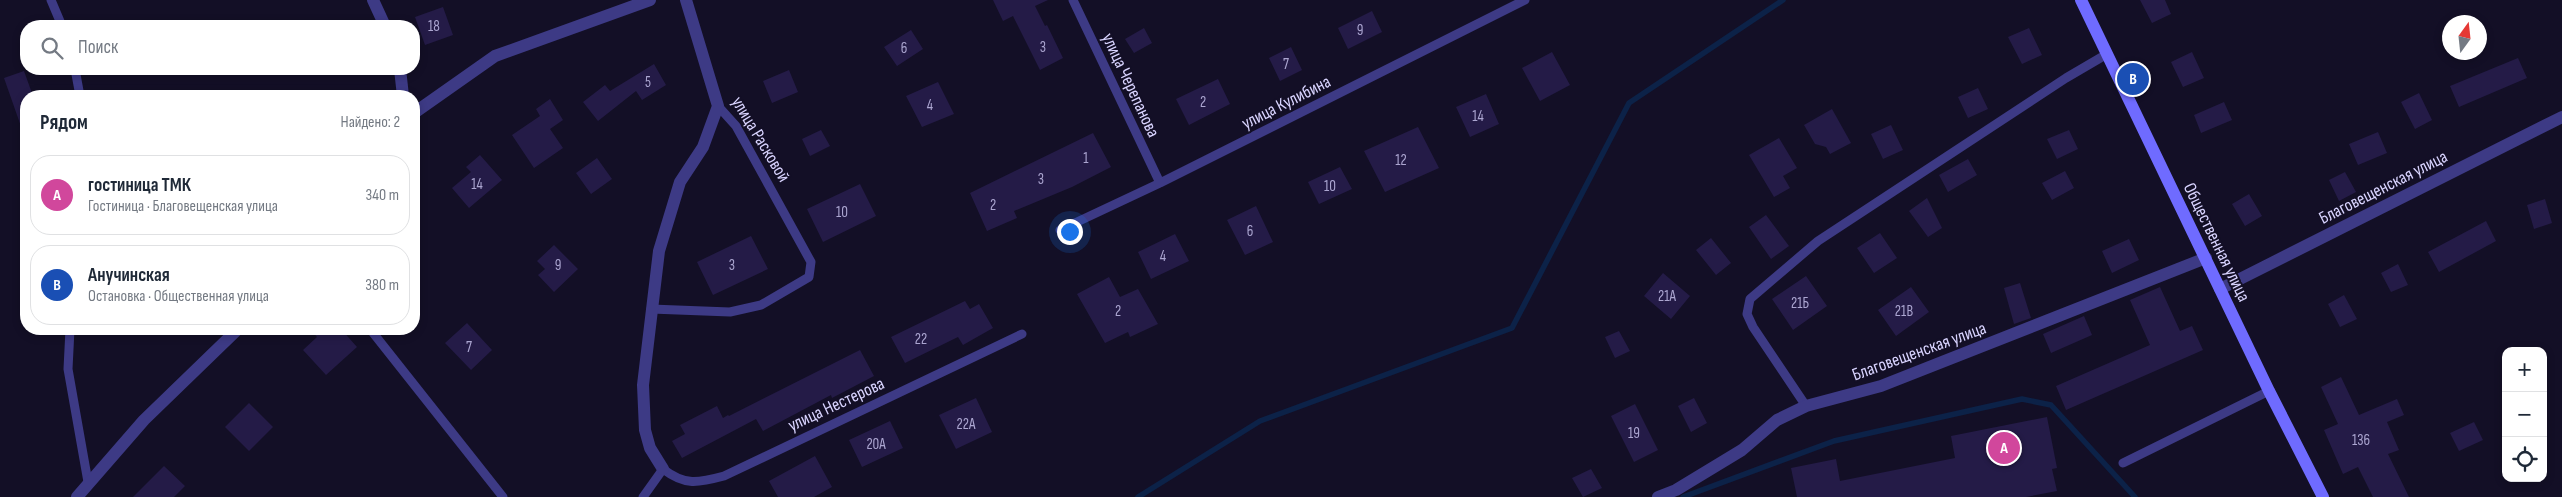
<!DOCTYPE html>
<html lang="ru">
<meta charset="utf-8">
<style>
:root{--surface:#fff;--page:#f6f6f7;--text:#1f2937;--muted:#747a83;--line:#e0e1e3;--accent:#2563eb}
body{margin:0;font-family:"Sofia Sans Condensed",sans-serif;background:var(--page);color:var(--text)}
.controls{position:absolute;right:15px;bottom:15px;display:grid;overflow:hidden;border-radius:10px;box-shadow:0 2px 8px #0003}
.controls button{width:45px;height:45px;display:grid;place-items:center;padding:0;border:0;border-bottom:1px solid var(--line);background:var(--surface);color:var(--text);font:25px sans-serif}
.compass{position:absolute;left:2442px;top:15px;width:45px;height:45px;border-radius:50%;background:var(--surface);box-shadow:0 2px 8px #0003;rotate:15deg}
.you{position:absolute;left:1069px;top:231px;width:18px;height:18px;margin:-12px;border:4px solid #fff;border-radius:50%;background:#1a73e8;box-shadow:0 0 0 8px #1a73e833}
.badge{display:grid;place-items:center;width:32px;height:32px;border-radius:50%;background:var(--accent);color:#fff;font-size:16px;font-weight:700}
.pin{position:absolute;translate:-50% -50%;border:2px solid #fff;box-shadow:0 1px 5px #0006}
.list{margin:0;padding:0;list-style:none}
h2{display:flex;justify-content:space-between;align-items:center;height:65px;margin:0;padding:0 20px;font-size:21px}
h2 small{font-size:16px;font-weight:400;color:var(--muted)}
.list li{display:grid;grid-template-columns:32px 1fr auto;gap:15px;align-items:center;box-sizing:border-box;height:80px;margin:0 10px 10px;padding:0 10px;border:1px solid var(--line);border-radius:20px}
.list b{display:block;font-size:19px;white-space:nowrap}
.list p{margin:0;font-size:16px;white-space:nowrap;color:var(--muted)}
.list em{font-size:16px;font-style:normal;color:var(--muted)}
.icon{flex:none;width:28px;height:28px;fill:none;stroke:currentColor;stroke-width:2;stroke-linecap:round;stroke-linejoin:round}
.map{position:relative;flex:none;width:2562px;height:497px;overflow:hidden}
.search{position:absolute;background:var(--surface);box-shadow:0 2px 8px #0003;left:20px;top:20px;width:400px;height:55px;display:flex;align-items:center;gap:12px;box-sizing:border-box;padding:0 18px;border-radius:20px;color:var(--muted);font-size:19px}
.panel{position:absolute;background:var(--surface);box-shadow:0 2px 8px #0003;left:20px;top:90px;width:400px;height:245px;border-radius:20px}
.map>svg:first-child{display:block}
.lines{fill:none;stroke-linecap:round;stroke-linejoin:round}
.stream{stroke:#0c2248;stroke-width:5.5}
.building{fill:#241b47}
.service{stroke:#3d3a85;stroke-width:9}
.minor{stroke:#3d3a85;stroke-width:12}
.secondary{stroke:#6f6bff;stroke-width:12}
.labels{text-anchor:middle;stroke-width:4;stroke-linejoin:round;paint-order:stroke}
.number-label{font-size:15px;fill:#aca6d1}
.street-label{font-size:18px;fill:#d9d4ff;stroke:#130f26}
</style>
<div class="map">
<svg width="2562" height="497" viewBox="0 0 2562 497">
<rect width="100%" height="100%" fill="#130f26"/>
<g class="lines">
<path class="stream" d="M1138,497L1260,421L1512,328L1629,103L1783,0
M1683,497L1834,441L2022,399L2051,405L2135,497"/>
</g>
<path class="building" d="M993,0H1048L1035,6L1045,26L1047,25L1063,58L1040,70L1013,16L1003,21Z
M2140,0H2165L2171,14L2152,23Z
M443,7L453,35L425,45L415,17Z
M1372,11L1382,32L1348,49L1338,28Z
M1144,28L1152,43L1134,53L1125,39Z
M2029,28L2042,55L2022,64L2008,37Z
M911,30L923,49L897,66L884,47Z
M1291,47L1302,70L1280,81L1269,58Z
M1552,52L1570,85L1540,101L1522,68Z
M2192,52L2204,78L2183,87L2171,62Z
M2518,58L2527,78L2459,107L2450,86Z
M654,64L666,85L642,100L636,91L598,121L583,102L605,85L610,91Z
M789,70L798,92L772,103L763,81Z
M24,71L33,96H26V134L24,135L4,78Z
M1218,79L1230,104L1189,125L1176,99Z
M938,82L954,114L922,127L906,96Z
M1978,88L1988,109L1968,118L1958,97Z
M2419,93L2432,120L2415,129L2401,102Z
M1486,94L1499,124L1470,137L1456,107Z
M550,99L563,120L550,129L563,148L534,168L512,135L540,116L536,109Z
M2224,102L2232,120L2201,133L2194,115Z
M1832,109L1851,143L1830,154L1826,147L1815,144L1804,125Z
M1891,125L1903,150L1883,159L1871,134Z
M1418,127L1439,168L1385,192L1364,151Z
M821,130L830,146L810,156L802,139Z
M2069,130L2078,149L2057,159L2047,139Z
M2378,132L2387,153L2358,165L2349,144Z
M1093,133L1111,167L1072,187L1014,211L1017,218L987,231L970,193Z
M1779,138L1797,168L1783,176L1790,188L1774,197L1749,155Z
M480,155L502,180L469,208L452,188L471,172L466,167Z
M597,158L612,179L591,194L576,173Z
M1968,159L1977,175L1948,192L1939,175Z
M1340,167L1352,189L1319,204L1308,182Z
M2065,171L2074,188L2052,200L2042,183Z
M2345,172L2356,192L2339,201L2329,180Z
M860,184L876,216L823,242L807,209Z
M2249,194L2262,216L2245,226L2232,204Z
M1927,198L1942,228L1928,237L1909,211Z
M2545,199L2552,223L2534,229L2527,205Z
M1256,206L1273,242L1245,255L1227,220Z
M1766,215L1789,246L1771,259L1749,227Z
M2486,221L2496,241L2439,272L2428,252Z
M1880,233L1897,258L1874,273L1857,248Z
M1175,234L1189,261L1151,279L1138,252Z
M751,236L768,269L713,295L697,262Z
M1711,238L1731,263L1716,275L1696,250Z
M2129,239L2139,260L2112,273L2102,251Z
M554,245L578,269L554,292L538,275L545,269L537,261Z
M2398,264L2408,285L2391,292L2381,273Z
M1663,273L1690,296L1671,319L1644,296Z
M1806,276L1827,306L1793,330L1772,299Z
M1109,277L1120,297L1138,289L1158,324L1130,337L1128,332L1105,343L1077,294Z
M2020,283L2031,318L2014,324L2004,288Z
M1911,287L1929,312L1896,336L1878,310Z
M2160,287L2180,331L2192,326L2203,350L2066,410L2056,386L2150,345L2130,300Z
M2344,295L2357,319L2340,327L2328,304Z
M965,301L970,309L979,304L993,328L963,345L958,337L905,363L891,337Z
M2084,316L2092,335L2051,353L2043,334Z
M467,323L492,350L471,370L445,343Z
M310,329H341L357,347L326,375L303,350L317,337Z
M1619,331L1630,351L1615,358L1605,337Z
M860,350L874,376L832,398L831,395L763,431L756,419L682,458L672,441L685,434L680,425L717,406L723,418L728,415L729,416Z
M2341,377L2359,415L2397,399L2404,415L2387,422L2399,450L2388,454L2409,497H2373L2358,467L2343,474L2324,430L2338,424L2321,387Z
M976,398L992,432L956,449L939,415Z
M1694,398L1707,423L1691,432L1678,406Z
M249,403L273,427L249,451L225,427Z
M1635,404L1658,450L1634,462L1611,416Z
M2047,417L2057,468L2052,469L2057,491L2026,497H1797L1791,468L1836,459L1840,481L1955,458L1951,436Z
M890,421L903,448L862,467L849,440Z
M2474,422L2483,440L2459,451L2450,433Z
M815,456L832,487L814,497H778L769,481Z
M164,466L185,486L174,497H133Z
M1591,469L1602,488L1583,497L1572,478Z"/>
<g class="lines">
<path class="service" d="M51,0L62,26
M1073,0L1160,183
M75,69L80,96
M1060,230L1160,183L1525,0
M651,309L730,312L761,305L809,277L811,262L736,126L718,106
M70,329L68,369L88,482
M370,329L503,497
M1806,406L1753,327L1747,314L1750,299L1818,241L2066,78L2107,54
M2123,463L2269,391
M643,497L663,469C685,486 698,483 724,476L1022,334"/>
<path class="minor" d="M373,0L385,26
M400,69L403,96
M414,113L495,56L650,0
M2220,289L2562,117
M663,469L650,448L645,430L643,385L659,251L680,182L703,147L718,106L686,0
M77,497L144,420L238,329
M1658,497L1676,490L1742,450L1777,420L1806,406L1881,386L2206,258"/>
<path class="secondary" d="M2081,0L2269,391L2323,497"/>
</g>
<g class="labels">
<g class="number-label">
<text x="434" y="31">18</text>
<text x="1360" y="35">9</text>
<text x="1043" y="52">3</text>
<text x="904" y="53">6</text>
<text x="1286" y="69">7</text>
<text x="648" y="87">5</text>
<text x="1203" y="107">2</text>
<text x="930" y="110">4</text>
<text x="1478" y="121">14</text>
<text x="1086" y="163">1</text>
<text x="1401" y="165">12</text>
<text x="1041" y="184">3</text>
<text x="477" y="189">14</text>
<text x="1330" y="191">10</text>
<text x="993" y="210">2</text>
<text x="842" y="217">10</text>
<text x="1250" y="236">6</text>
<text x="1163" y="261">4</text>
<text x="558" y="270">9</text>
<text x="732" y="270">3</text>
<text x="1667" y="301">21А</text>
<text x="1800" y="308">21Б</text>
<text x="1118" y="316">2</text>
<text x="1904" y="316">21В</text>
<text x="921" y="344">22</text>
<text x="469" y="352">7</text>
<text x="966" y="429">22А</text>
<text x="1634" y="438">19</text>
<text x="2361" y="445">136</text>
<text x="876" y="449">20А</text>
</g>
<g class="street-label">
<text transform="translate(1131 85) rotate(65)" y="6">улица Черепанова</text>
<text transform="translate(1286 102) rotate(-27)" y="6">улица Кулибина</text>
<text transform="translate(761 139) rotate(59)" y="6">улица Расковой</text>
<text transform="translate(2383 187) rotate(-27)" y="6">Благовещенская улица</text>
<text transform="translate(2217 242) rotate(64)" y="6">Общественная улица</text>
<text transform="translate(1919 351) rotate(-20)" y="6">Благовещенская улица</text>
<text transform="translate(836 404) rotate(-25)" y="6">улица Нестерова</text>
</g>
</g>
</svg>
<div class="controls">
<button>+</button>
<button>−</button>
<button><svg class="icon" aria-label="locate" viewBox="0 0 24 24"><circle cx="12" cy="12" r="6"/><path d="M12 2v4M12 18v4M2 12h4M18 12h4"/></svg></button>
</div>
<svg class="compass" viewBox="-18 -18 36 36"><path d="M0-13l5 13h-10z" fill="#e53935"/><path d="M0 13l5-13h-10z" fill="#747a83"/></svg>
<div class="you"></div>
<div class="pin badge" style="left:2004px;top:448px;background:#d1479c">A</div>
<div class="pin badge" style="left:2133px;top:79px;background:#1a4fb4">B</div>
<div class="search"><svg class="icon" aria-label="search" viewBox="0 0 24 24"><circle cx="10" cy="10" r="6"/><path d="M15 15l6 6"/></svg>Поиск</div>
<section class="panel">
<h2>Рядом<small>Найдено: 2</small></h2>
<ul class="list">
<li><span class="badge" style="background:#d1479c">A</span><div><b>гостиница ТМК</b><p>Гостиница · Благовещенская улица</p></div><em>340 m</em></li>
<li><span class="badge" style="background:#1a4fb4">B</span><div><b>Анучинская</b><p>Остановка · Общественная улица</p></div><em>380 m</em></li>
</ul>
</section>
</div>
